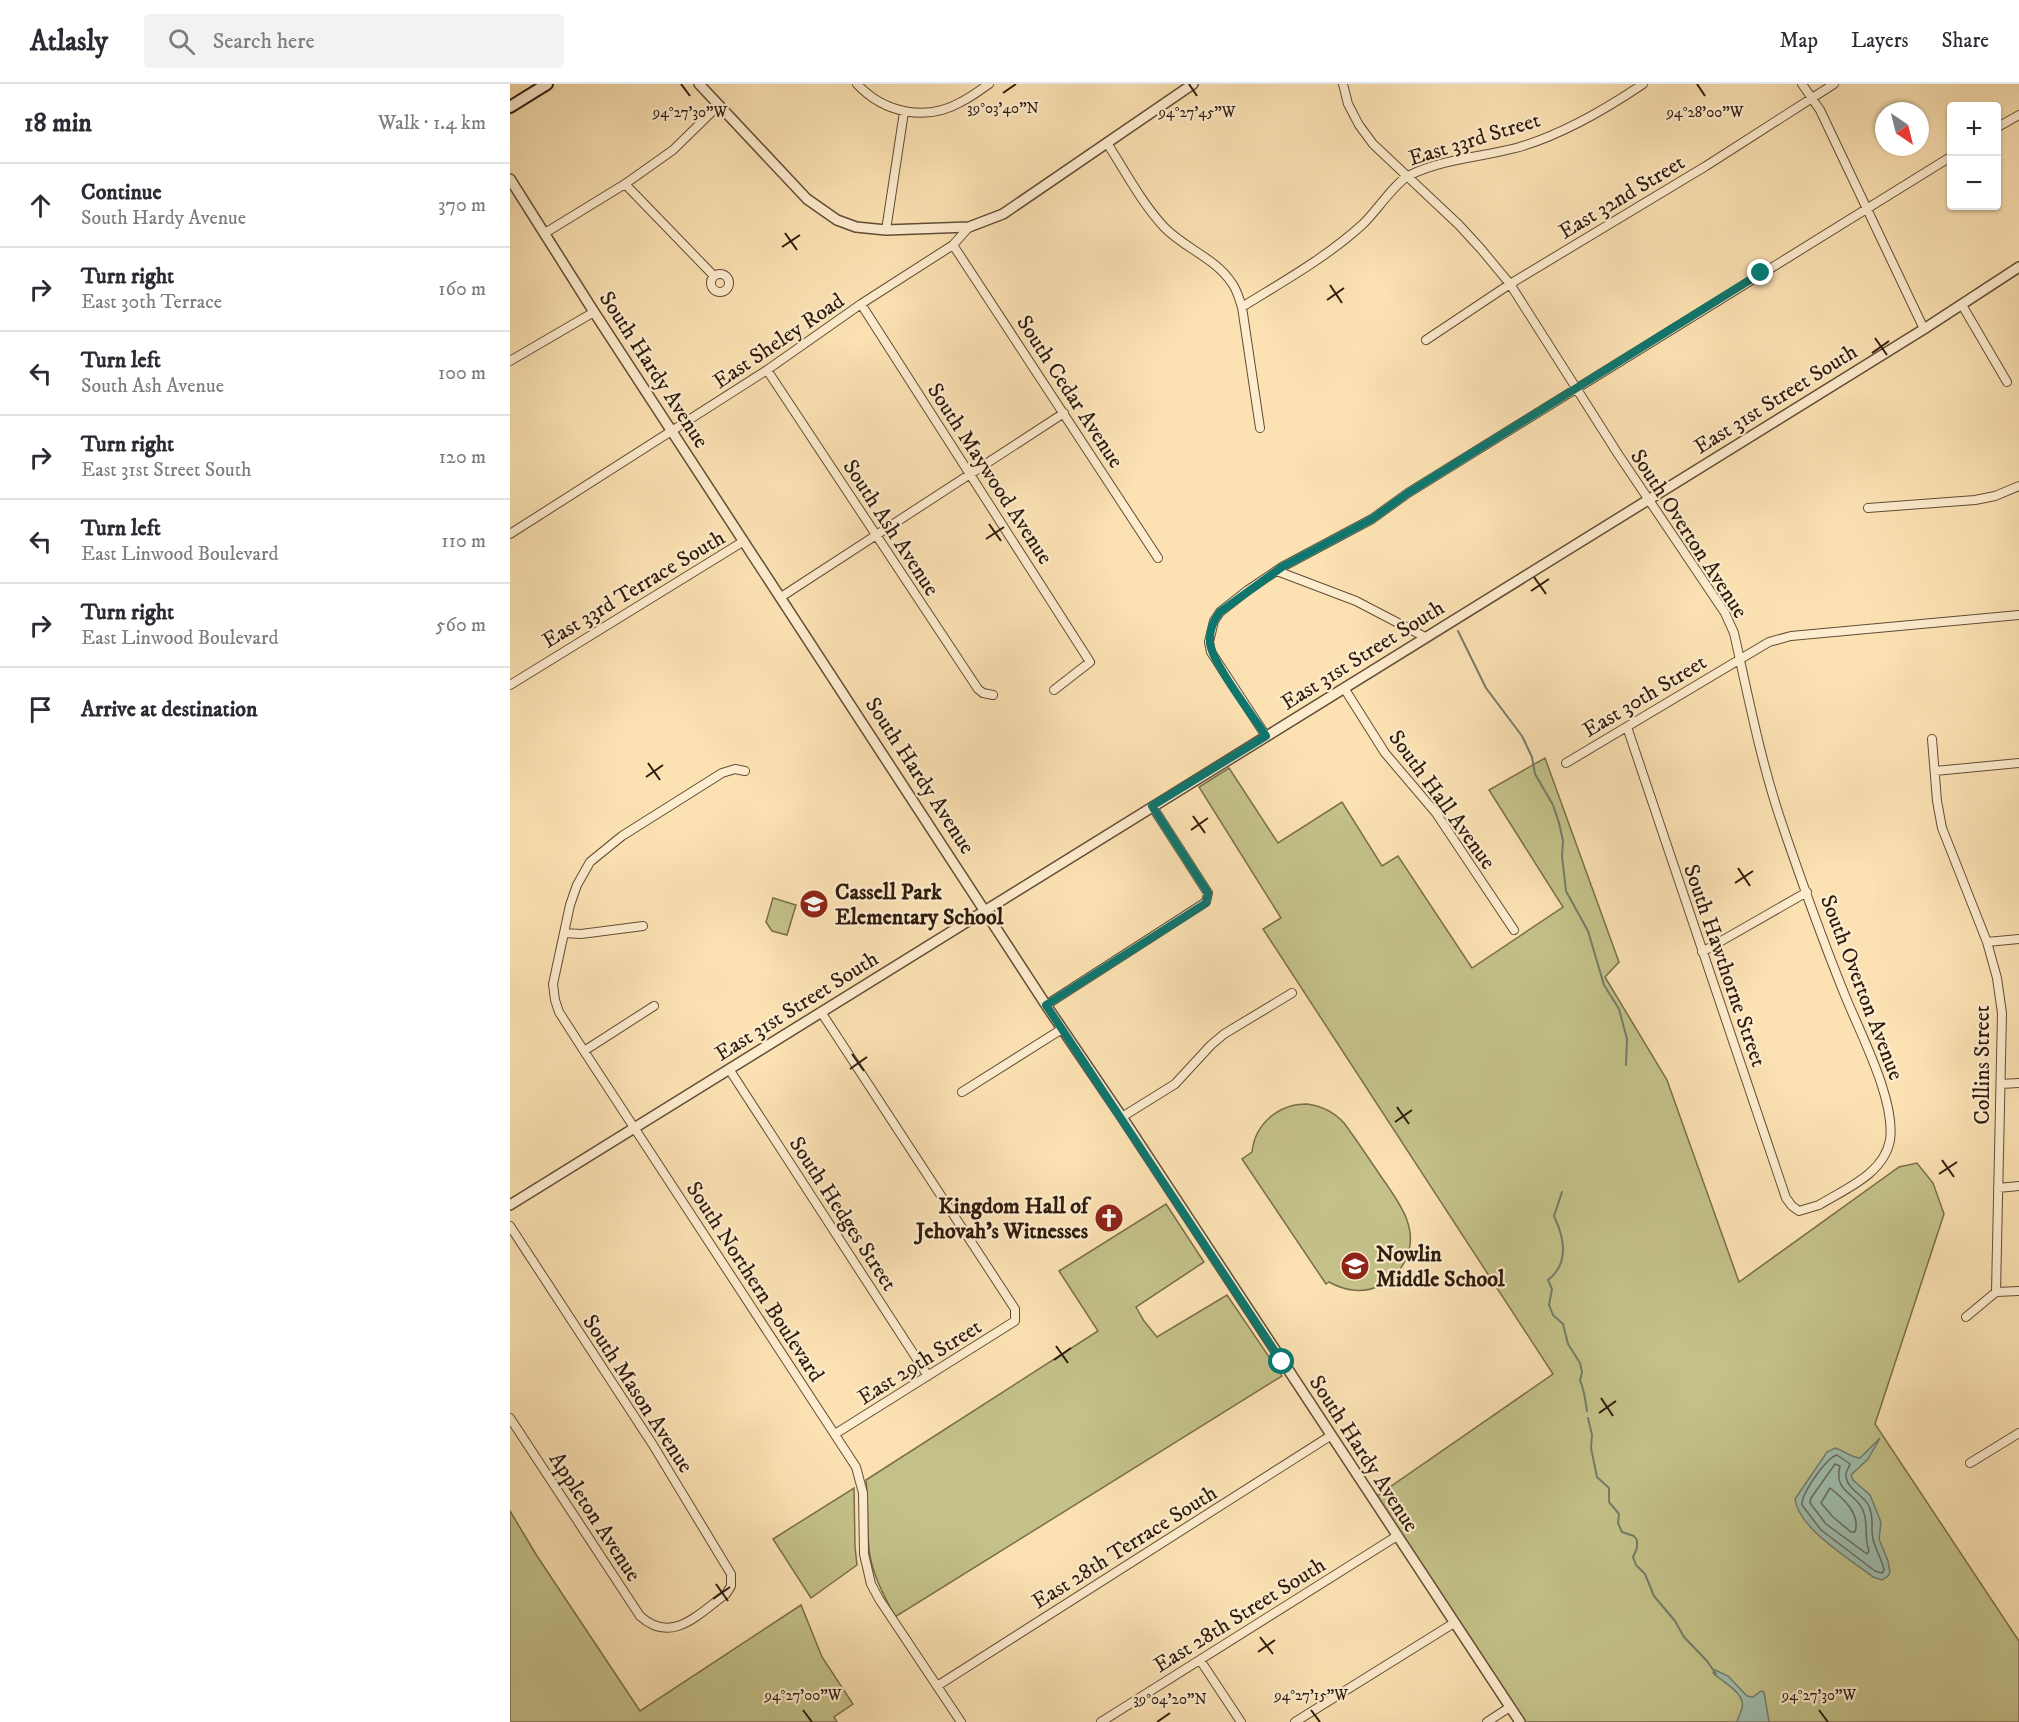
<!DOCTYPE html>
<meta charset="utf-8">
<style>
:root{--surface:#fff;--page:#f2f2f3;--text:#2b2b33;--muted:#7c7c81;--line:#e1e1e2}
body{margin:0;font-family:"IM FELL DW Pica",serif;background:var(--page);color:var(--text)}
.controls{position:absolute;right:18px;top:18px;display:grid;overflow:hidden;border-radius:6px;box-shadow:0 2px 4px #0004}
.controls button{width:54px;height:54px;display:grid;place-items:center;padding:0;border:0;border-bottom:2px solid var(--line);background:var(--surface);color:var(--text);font:30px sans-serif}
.compass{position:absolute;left:1365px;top:18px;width:54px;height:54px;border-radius:50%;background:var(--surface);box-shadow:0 2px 4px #0004;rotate:145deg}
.stop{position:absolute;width:18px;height:18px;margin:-14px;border:4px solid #0f766e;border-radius:50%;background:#fff}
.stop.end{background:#0f766e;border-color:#fff;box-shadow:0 2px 6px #0008}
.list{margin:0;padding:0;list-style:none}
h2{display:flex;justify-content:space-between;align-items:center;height:78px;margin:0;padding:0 24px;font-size:26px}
h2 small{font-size:20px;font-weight:400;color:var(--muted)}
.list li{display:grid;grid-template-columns:39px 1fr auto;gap:18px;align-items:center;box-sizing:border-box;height:84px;padding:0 24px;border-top:2px solid var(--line)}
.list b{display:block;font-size:22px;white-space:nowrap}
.list p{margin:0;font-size:20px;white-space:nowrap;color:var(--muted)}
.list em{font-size:20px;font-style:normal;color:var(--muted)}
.icon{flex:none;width:33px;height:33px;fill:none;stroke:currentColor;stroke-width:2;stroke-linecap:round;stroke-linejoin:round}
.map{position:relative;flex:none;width:1509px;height:1638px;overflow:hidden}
header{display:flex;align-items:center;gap:36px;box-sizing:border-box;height:84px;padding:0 30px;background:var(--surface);border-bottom:2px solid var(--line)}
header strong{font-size:28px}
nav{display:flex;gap:33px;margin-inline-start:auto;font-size:21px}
.search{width:420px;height:54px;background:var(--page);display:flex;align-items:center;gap:15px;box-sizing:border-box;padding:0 21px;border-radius:6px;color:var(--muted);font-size:22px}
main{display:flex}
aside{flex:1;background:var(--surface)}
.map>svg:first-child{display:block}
.green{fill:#c4c289;stroke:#796e4b;stroke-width:1.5}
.water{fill:#9fbdae;stroke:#727c6e;stroke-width:1.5}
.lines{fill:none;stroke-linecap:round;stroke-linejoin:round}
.shore{stroke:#666c5e;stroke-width:1.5}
.stream{stroke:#727c6e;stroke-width:2}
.minor-casing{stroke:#624d36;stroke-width:10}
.tertiary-casing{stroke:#624d36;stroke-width:12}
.secondary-casing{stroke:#2e1b0d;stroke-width:14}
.minor{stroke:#fdecce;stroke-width:8}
.tertiary{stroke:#fdecce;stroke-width:9}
.secondary{stroke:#fdecce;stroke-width:10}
.route{stroke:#0f766e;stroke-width:8}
.ticks{fill:none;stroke:#2e1b0d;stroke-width:2}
.labels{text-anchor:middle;stroke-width:4.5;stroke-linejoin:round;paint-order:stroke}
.street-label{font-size:22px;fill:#2e1b0d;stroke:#fdecce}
.poi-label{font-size:22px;font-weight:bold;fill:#2e1b0d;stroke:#fdecce;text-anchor:start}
.ticks-label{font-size:15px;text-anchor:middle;fill:#2e1b0d;stroke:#fdecce;stroke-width:4.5;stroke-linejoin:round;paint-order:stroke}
</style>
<header>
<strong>Atlasly</strong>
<div class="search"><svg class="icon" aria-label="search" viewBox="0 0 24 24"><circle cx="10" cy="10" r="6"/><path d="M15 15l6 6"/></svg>Search here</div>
<nav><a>Map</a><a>Layers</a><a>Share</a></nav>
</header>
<main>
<aside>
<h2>18 min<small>Walk · 1.4 km</small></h2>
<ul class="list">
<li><svg class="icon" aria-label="ahead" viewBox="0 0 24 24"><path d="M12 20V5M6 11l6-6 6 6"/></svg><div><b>Continue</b><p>South Hardy Avenue</p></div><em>370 m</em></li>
<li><svg class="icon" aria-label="right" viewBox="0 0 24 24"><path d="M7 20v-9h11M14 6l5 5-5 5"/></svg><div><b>Turn right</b><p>East 30th Terrace</p></div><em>160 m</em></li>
<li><svg class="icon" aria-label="left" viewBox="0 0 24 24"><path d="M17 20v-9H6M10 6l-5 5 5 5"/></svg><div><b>Turn left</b><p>South Ash Avenue</p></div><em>100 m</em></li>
<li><svg class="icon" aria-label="right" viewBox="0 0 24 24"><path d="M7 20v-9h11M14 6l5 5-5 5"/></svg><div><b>Turn right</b><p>East 31st Street South</p></div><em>120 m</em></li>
<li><svg class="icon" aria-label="left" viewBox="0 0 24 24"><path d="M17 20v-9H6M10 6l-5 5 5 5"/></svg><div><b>Turn left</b><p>East Linwood Boulevard</p></div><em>110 m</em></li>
<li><svg class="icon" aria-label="right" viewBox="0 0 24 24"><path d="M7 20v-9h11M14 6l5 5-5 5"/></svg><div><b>Turn right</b><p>East Linwood Boulevard</p></div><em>560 m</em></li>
<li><svg class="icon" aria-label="arrive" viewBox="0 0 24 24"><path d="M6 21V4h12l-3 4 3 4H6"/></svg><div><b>Arrive at destination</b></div></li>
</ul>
</aside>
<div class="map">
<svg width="1509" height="1638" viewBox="0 0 1509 1638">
<rect width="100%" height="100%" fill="#fce2b3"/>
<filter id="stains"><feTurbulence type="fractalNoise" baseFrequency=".00333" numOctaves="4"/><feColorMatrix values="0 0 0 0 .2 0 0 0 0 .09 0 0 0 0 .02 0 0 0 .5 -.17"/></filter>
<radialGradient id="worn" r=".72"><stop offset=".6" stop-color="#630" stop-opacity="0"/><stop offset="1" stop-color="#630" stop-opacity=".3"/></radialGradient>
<path class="green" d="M1035,674L1109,878L1095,893L1157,996L1229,1198L1389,1083L1407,1079L1423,1099L1434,1130L1365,1340L1509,1557V1638H1014L867,1412L1043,1290L753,845L771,834L689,703L719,684L768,759L832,718L872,782L888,772L962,884L1053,823L979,706Z
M263,814L286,821L277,851L262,847L256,838Z
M797,1020C812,1022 824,1028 834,1039C846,1055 857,1072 868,1088C885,1114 911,1142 896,1175C891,1186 883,1195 871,1201C854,1210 835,1207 819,1198L816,1200L732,1075L742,1068C745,1040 768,1020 797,1020Z
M656,1120L694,1178L626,1223L634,1237L647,1253L717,1211L772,1292L385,1533C375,1513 364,1494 360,1472C356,1449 359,1421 356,1396L588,1247L549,1187Z
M344,1404L345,1463L347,1481L301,1514L263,1455Z
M0,1427L27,1472L130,1627L291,1521L312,1573L343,1620L324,1633L327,1638H0Z"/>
<path class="water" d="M1370,1354L1358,1375L1341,1391L1343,1396L1360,1411L1371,1438L1369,1455L1378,1477L1380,1488L1378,1492L1372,1496L1363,1493C1340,1475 1288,1444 1285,1415L1317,1368L1325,1364C1335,1367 1340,1373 1350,1374Z
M1205,1586L1218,1592L1237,1612L1243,1613L1251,1607L1254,1608L1259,1638H1227C1228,1633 1231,1629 1232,1624C1236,1609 1212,1598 1203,1589Z"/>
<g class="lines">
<path class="shore" d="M1327,1371L1340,1380C1339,1384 1335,1388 1336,1392C1337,1406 1354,1411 1359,1422C1365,1437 1360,1441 1363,1455C1365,1465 1372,1475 1374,1486L1372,1489L1365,1487L1311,1446L1292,1421C1291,1410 1316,1374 1327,1371Z
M1325,1380L1330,1382C1324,1405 1340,1407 1350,1421C1360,1434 1353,1452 1359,1467L1357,1470L1316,1440L1300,1419L1301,1414Z
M1320,1404C1333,1414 1351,1430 1345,1448H1341L1323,1433L1311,1419Z"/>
<path class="stream" d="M948,547L976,604L1012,652L1022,673L1025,690L1043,721L1049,739L1053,757L1052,772L1056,807L1078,847L1094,901L1109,925L1117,955L1116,981
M1052,1108L1044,1132C1054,1153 1060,1179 1038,1196L1042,1205L1039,1221L1043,1231L1053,1240L1058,1260L1070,1279L1072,1288L1070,1297C1073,1302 1076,1320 1077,1327
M1078,1334L1082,1351L1081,1364L1087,1393L1099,1404V1418L1109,1430L1108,1439L1112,1448L1124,1452L1127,1456V1464L1123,1473L1126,1481L1135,1490L1144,1512L1165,1537L1174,1553L1197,1577L1206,1590"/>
<g class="minor-casing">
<path id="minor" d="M347,0C374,29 416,38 451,18C461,13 470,6 479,0
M833,0L838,20L849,41L863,60L949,141L971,165L1000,200L1108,370L1215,529L1224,549C1238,611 1250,674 1270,734C1290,793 1311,852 1334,909C1349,947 1386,1016 1380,1056C1374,1090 1335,1105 1309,1121L1289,1127L1282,1122L1276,1114L1117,643
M1292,0L1310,26L1414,245
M1486,44L1509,31
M597,59C615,87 631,118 654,143C674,164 705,174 721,198C727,205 729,215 732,223L750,344
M115,100L204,192
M376,146L394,28
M35,149L115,100L163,66L209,21
M443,161L648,474
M201 199a9 9 0 1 1 18 0a9 9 0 1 1-18 0Z
M351,220L580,578L544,606
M1452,221L1497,298
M732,223C774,197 817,173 853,140C866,128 886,97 900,91C933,75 971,73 1006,64C1049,52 1096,25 1133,0
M916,256L1000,200L1196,82L1324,0
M0,277L84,228
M257,286L468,605L473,609L483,611
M1358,424L1465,416L1485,412L1509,402
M0,450L257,286L351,220L443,161L459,143
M767,487L846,517L915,553
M271,513L554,329
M0,601L234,457
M834,604L875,669L926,729L1004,846
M756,652L701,568L699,558L704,537L710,528L738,506L772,483L862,435L898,409L1442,72
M1422,655L1427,717L1432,744L1477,858L1487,894L1492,929L1486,1208
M1056,679L1259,558L1281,552L1509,531
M235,687L225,685L212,689L112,752L80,778L67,801L60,821L43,900L45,916L49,928L74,967L346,1383L353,1409L354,1470L361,1500L369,1515L451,1638
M1425,687L1509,679
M54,849L71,850L133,842
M1477,858L1509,855
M1192,868L1297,808
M536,921L696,818L698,809L642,722
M311,928L505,1225V1237L325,1350
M74,967L144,922
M219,985L418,1292
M1491,1000L1509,999
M452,1008L552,945
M612,1033L665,1000L701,961L714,950L782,909
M1488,1104L1509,1102
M0,1142L143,1361L221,1490V1502L216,1510C188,1530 162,1561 130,1532L0,1334
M1456,1233L1486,1208L1509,1207
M1460,1379L1509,1349
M690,1576L731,1638
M427,1602L820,1352
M591,1638L887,1452
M785,1638L944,1539
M977,1638L1000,1623"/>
</g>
<g class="tertiary-casing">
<path id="tertiary" d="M189,0L297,115L327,136L346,143L376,146L459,143L493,130L683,0
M0,95L84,228L536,921L612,1033L1010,1638
M0,1121L1414,245L1509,183"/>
</g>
<g class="secondary-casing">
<path id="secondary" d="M0,23L37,0"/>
</g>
<use href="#minor" class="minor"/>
<use href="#tertiary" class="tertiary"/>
<use href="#secondary" class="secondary"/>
</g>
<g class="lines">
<path class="route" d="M772,1278L536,921L696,819L698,809L642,722L756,652C743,632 702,579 700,559C699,547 703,537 710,528L772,483L862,435L898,409L1251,189"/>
</g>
<path class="ticks" d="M171,0L180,12M679,0L687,12M1187,0L1195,12M493,9L506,0M275,149L287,166M272,163L290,151M820,201L832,219M817,216L834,204M1365,254L1377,271M1362,269L1379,257M479,440L491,457M476,455L494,443M1024,493L1036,510M1021,507L1039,495M138,679L150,696M136,693L153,681M683,732L695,749M681,746L698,734M1228,784L1240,802M1225,799L1243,787M342,970L354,987M340,985L357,973M887,1023L899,1040M885,1038L902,1026M1432,1076L1444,1093M1429,1090L1447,1078M546,1262L558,1279M544,1276L561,1264M1091,1314L1103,1332M1089,1329L1106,1317M206,1500L218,1517M203,1515L220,1503M750,1553L763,1570M748,1568L765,1556M293,1626L302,1638M801,1626L810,1638M1309,1626L1318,1638M647,1638L660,1629"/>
<defs>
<g id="school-disc" transform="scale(1.5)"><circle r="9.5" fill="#8f2418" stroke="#fdecce"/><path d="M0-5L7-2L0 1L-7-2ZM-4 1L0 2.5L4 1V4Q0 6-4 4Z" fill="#fff"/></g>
<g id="church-disc" transform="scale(1.5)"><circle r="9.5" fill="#8f2418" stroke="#fdecce"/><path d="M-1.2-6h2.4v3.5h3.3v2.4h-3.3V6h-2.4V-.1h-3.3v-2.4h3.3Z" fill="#fff"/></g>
</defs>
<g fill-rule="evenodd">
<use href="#school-disc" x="304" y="820"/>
<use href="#church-disc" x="599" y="1134"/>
<use href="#school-disc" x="845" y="1182"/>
</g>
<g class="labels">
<g class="street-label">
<text transform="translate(964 54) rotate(-17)" y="8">East 33rd Street</text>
<text transform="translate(1111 112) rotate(-31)" y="8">East 32nd Street</text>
<text transform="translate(268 256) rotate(-34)" y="8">East Sheley Road</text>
<text transform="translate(145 285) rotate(57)" y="8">South Hardy Avenue</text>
<text transform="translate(561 307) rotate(57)" y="8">South Cedar Avenue</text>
<text transform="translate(1265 314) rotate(-32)" y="8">East 31st Street South</text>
<text transform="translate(481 389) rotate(57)" y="8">South Maywood Avenue</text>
<text transform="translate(382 443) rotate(57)" y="8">South Ash Avenue</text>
<text transform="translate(1180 449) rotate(57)" y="8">South Overton Avenue</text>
<text transform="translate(123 504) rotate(-31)" y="8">East 33rd Terrace South</text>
<text transform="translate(852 570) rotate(-32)" y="8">East 31st Street South</text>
<text transform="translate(1134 611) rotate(-31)" y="8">East 30th Street</text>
<text transform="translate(411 691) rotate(57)" y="8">South Hardy Avenue</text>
<text transform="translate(933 715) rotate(54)" y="8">South Hall Avenue</text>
<text transform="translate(1216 881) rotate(71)" y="8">South Hawthorne Street</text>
<text transform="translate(1353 903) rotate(69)" y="8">South Overton Avenue</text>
<text transform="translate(286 921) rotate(-32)" y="8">East 31st Street South</text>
<text transform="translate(1471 981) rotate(-90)" y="8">Collins Street</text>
<text transform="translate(334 1129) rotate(57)" y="8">South Hedges Street</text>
<text transform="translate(246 1197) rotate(57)" y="8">South Northern Boulevard</text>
<text transform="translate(409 1277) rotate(-32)" y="8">East 29th Street</text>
<text transform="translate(129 1309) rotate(57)" y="8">South Mason Avenue</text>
<text transform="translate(855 1369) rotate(57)" y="8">South Hardy Avenue</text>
<text transform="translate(86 1432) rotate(57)" y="8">Appleton Avenue</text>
<text transform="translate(614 1462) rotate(-32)" y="8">East 28th Terrace South</text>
<text transform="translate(729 1530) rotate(-32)" y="8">East 28th Street South</text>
</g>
<g class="poi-label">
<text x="325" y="815">Cassell Park<tspan x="325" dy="25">Elementary School</tspan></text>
<text x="578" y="1129" text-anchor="end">Kingdom Hall of<tspan x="578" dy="25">Jehovah's Witnesses</tspan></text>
<text x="866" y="1177">Nowlin<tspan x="866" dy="25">Middle School</tspan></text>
</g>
</g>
<g class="ticks-label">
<text x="493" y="29">39°03'40"N</text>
<text x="180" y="33">94°27'30"W</text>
<text x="687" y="33">94°27'45"W</text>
<text x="1195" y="33">94°28'00"W</text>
<text x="293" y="1616">94°27'00"W</text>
<text x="801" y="1616">94°27'15"W</text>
<text x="1309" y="1616">94°27'30"W</text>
<text x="660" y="1620">39°04'20"N</text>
</g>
<rect width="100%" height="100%" filter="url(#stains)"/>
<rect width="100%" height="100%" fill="url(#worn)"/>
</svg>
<div class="controls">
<button>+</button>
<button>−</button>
</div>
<svg class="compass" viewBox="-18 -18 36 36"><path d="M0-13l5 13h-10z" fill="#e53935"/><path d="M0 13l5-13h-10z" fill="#7c7c81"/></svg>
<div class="stop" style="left:772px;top:1278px"></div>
<div class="stop end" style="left:1251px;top:189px"></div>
</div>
</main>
